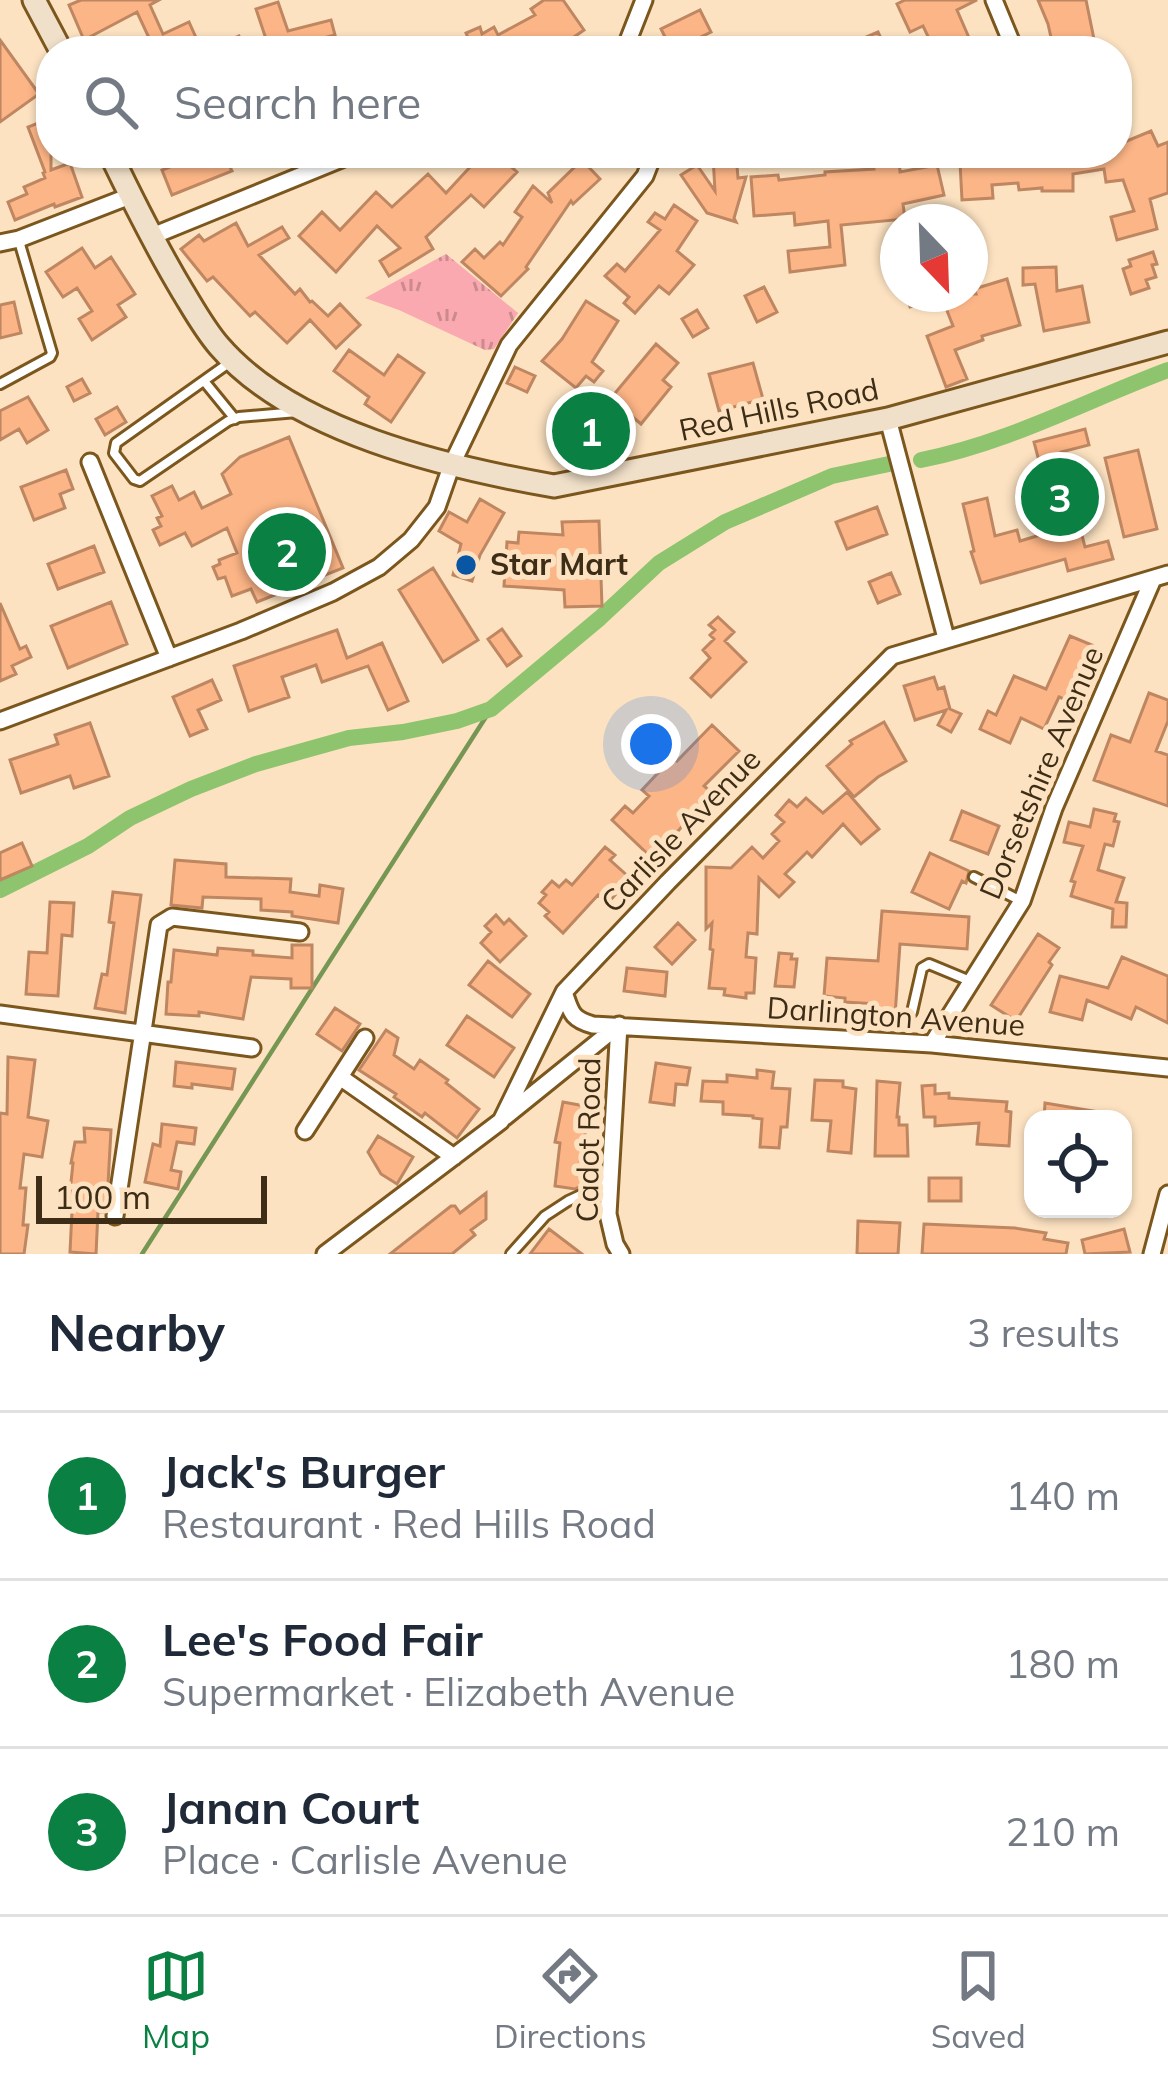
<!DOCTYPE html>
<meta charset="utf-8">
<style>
:root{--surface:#fff;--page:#f2f2f3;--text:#1f2937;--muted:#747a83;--line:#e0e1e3;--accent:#0b8043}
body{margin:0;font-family:Mulish,sans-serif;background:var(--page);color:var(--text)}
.controls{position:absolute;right:36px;bottom:36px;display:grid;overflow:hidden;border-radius:24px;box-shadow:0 3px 9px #0004}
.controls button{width:108px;height:108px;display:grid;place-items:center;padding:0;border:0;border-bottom:3px solid var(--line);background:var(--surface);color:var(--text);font:60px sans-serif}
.compass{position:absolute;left:880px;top:204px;width:108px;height:108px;border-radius:50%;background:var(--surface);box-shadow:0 3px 9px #0004;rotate:157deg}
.scale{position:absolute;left:36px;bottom:30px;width:231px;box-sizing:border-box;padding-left:12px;border:6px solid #3d2d16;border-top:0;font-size:33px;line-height:42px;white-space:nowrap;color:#3d2d16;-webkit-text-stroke:9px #fce2c1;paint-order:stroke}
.you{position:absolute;left:651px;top:744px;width:42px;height:42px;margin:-30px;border:9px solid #fff;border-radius:50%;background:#1a73e8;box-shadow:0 0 0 18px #1a73e833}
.badge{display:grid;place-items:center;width:78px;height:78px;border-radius:50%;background:var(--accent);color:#fff;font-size:39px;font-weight:700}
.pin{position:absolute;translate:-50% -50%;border:6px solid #fff;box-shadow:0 3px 12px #0006}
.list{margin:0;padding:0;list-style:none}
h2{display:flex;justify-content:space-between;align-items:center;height:156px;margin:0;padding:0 48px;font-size:51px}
h2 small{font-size:39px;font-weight:400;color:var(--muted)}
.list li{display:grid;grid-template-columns:78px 1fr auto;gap:36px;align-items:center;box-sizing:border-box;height:168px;padding:0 48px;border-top:3px solid var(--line)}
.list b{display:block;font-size:45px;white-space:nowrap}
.list p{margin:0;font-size:39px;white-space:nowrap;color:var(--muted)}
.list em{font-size:39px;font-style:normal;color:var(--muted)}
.icon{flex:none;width:66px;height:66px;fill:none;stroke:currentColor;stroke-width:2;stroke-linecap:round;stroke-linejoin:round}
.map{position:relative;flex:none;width:1168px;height:1254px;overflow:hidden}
.search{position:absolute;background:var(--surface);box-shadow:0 3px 9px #0004;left:36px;right:36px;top:36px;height:132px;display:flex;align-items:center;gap:30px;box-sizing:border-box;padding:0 42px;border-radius:48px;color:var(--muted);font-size:45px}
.sheet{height:660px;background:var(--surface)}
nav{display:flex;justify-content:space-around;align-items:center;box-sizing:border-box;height:168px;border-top:3px solid var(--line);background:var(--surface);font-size:33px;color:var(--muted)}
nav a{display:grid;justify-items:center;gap:6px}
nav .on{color:var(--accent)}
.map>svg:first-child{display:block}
.grass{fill:url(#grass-tufts)}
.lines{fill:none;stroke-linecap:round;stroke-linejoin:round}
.stream{stroke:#769754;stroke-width:4.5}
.canal{stroke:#8ec46e;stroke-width:16}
.building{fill:#fcb586;stroke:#be8661;stroke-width:3}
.lane-casing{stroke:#7b571e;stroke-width:14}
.street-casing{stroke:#7b571e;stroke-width:21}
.secondary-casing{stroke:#7b571e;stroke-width:27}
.lane{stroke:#fff;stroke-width:8}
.street{stroke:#fff;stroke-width:15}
.secondary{stroke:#f1e0c9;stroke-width:21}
.poi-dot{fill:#0956a5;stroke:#fce2c1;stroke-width:4.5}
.labels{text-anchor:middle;stroke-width:10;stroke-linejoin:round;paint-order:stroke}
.street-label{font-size:30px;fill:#3d2d16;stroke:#fce2c1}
.poi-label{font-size:30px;font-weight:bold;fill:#3d2d16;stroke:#fce2c1;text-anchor:start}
</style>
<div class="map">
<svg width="1168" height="1254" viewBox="0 0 1168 1254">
<defs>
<pattern id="grass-tufts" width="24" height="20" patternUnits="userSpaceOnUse" patternTransform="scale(3)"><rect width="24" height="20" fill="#f9a9af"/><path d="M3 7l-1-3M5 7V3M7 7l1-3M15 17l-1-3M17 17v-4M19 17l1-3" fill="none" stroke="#cb8a8d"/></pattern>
</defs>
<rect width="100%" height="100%" fill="#fce2c1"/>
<path class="grass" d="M446,254L518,313L494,349L485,350L474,345L399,310L365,298Z"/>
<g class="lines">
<path class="stream" d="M142,1254L491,709"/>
<path class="canal" d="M921,460C1008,443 1085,401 1168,370
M0,890L88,846L130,818L191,789L256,764L349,738L403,732L457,721L491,709L600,618L659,563L725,522L832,476L889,464"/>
</g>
<path class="building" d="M81,0H159L150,5L163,34L189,22L202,51H125L150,40L137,12L84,40L69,5Z
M544,0H563L584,30L558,48L554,41L534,51H474L466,33L480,27L482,34L494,27L498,35L535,15L531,9Z
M905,0H977L957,10L973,47L964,51H935L923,26L910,32L897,4Z
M1038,0H1086L1096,49L1054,51L1048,24Z
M278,2L288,31L331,20L335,35L293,46L294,51H270L256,9Z
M700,10L711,32L672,51L661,29Z
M878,32L887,51H808L840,38L843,47Z
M239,36L245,51H204Z
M0,40L39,94L0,122Z
M51,118V170L70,163L82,197L55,207L54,204L15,220L8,202L27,194L24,187L45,178L43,173L45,172L28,127Z
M1151,131L1158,146L1168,142V193L1150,199L1157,229L1117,240L1111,217L1134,211L1123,180L1106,182L1104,169L1073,174V191H1042V188L1019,190L1018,183L992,185L993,198L962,200L960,163L991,161V165L1043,159V156L1078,157V153H1117V145Z
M163,153H263L264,154L230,167L232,171L172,195L162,170L170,167Z
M483,153H496L517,172L484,207L471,195L426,237L433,249L389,276L380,261L400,248L377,226L336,272L299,236L322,212L340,230L376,192L392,207L428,174L446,193Z
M736,155L738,178L746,177L734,218L736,222L707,213L681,175L697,165L715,191L713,156Z
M899,157L900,172L937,165L944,195L903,204L905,219L841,225L845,265L790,272L788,251L830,247L828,221L795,225L794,213L754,216L751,177L778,175L779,180L825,175V172L874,169L873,160Z
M582,160L600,179L573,204L571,201L526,267L528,269L501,296L462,262L475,249L484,258L500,242L503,245L522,217L515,212L533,186L552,203L548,193Z
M674,205L697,221L677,251L694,265L669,294L659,286L635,313L624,303L629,297L605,276L617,264L625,271L660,230L648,222L655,213L665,219Z
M236,223L248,246L282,227L289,238L259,255L295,294L300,289L310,302L312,301L328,316L340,304L360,325L336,348L310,320L287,343L255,312L250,316L213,277L207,281L181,249L199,235L204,241Z
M82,248L95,268L111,257L135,294L118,305L126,317L92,340L79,319L92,311L77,288L63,297L46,272Z
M1153,252L1157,264L1152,265L1156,277L1146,280L1149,288L1131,294L1123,269L1131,266L1129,260Z
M1056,267L1057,291L1082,286L1089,322L1044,331L1035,284L1023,285V268Z
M1007,279L1020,325L982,336L983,340L955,350L967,379L946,387L927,336L953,326L942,298L910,307L906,294H976L974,289Z
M764,287L777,312L757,322L745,296Z
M586,301L618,321L592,362L603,371L594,382L586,376L576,388L542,361L562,339Z
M14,302L21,333L0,338V305Z
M697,310L708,328L693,337L682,319Z
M656,344L678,363L663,380L671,387L641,424L622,408L584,456L571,446Z
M349,350L384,375L398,355L424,373L391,422L365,404L369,397L334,371Z
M753,363L763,399L719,411L709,374Z
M515,367L535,376L527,392L507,383Z
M82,379L90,393L74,401L67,387Z
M28,397L48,430L27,443L19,429L0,440V411Z
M117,407L126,422L105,435L96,419Z
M1085,429L1089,445L1061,452L1085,547L1108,541L1113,559L1068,571L1065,559L981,583L971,552L974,551L963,504L987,498L995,536L1017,530L1020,541L1057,530L1034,442Z
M289,437L343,568L257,602L251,589L232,596L225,577L218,579L213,567L220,564L219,560L237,553L227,528L192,546L185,533L160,545L153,530L161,526L157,518L162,516L152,496L172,486L179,500L194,492L202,508L231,494L222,474L240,457Z
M1138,450L1157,529L1124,537L1105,458Z
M66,470L73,489L60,494L65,508L34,520L21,487Z
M480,499L504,513L480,555L472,581L453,575L461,544L439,531L449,512L467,522Z
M877,507L887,534L847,549L836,522Z
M599,521L602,606L565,607L564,590L504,586L507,542L518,543L519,532L563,535L562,522Z
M94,546L104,572L58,589L48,564Z
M433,568L478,640L443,662L399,590Z
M891,573L900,594L878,603L869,582Z
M111,602L127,644L68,668L51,626Z
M0,603L20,649L26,646L31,657L12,666L16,674L0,681Z
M718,617L734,632L725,641L746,662L711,697L691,678L710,658L703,650L714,639L710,635L715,630L709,625Z
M502,629L521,656L507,666L488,639Z
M337,630L347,658L382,643L408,701L388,710L368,666L322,682L316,665L282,677L289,697L249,711L234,666Z
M1070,636L1092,645L1067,700L1059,697L1044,729L1021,718L1010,743L980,729L988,711L996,715L1014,676L1046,689Z
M934,677L938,689L944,687L950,709L961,714L951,732L938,725L946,710L915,720L904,686Z
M212,680L221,700L198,710L207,729L190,736L173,697Z
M1149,693L1168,700V721L1156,751L1168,755V806L1094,780L1111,735L1130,742Z
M884,722L906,761L878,777L854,797L827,766L852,744L850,741Z
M90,723L109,776L74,788L70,776L21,793L10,760L58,744L55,735Z
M712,725L739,751L704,786L712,793L653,859L612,820L625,806L633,813L649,796L642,790L673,757L677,761Z
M847,792L879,829L861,844L843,824L812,857L807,852L785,874L794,882L779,897L759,878L757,934L748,933L746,957L756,958L754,993H746V998L724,995L725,989L709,988L713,950L710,949L712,923L706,929V867L731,868L752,847L763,858L779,841L772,834L784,822L776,815L789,800L797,807L806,798L823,813Z
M1094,809L1116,814L1114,821L1119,822L1113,846L1105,844L1098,870L1124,878L1116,902L1127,903L1126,927H1112L1113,909L1071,896L1075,882L1071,881L1083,846L1064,842L1069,822L1090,827Z
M962,811L999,826L988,854L951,840Z
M22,843L32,866L0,880V853Z
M605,847L615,855L610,860L630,878L608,903L598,895L563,933L545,916L549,912L539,903L546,895L542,892L552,881L559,887L566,880L572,885Z
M930,853L969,871L966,883L962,881L949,909L912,892Z
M175,860L226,864V877L291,879L290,892L319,896L320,885L343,889L338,923L292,916V912L261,910V899L203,897L202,908L171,905Z
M113,892L141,895L125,1013L95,1008L102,974L107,975L114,923L109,922Z
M50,902L74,903L72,936L62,935L58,996L26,994L29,952L47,953Z
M882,911L969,917L967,949L900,944L895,1016L874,1015L875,1004L845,1002V998L824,996L827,958L878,961Z
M496,915L504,924L509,919L526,936L500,962L481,943L491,932L485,926Z
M678,923L695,940L672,964L655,947Z
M1038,934L1059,948L1049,962L1052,965L1016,1021L991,1005Z
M292,945H312V988H291V979L251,977L243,1019L199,1012V1016L166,1014L168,982H171L174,950L217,955L218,948L253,951V955L292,958Z
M779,953L792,954L791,959H797L794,987L775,986Z
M1122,957L1168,976V1023L1136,1007L1131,1019L1087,1000L1082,1020L1050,1012L1060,976L1108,988Z
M488,961L530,994L512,1017L469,985Z
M627,968L667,972L665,996L624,991Z
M335,1008L360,1024L342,1051L317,1034Z
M467,1016L514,1048L494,1077L447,1045Z
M386,1030L398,1038L394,1055L414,1069L420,1060L448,1080L446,1083L479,1109L457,1138L425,1113L422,1117L394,1097L396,1094L359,1070Z
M8,1057L35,1060L28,1117L48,1121L42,1157L24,1154L20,1188H26L23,1225H28L24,1254H0V1113L7,1114Z
M176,1062L235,1069L232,1089L192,1084V1088L174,1086Z
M656,1063L690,1068L687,1085L676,1084L674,1105L650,1102Z
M757,1070L774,1072L772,1088L790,1089L787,1127H781L779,1148L760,1147L762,1119L753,1118V1116L723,1114V1102L701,1101L703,1081L727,1082V1075L757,1078Z
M815,1080L843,1081V1087L856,1089L851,1153L828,1151L831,1121L812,1120Z
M877,1081L900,1083L897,1117H899V1125H907L908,1156H875Z
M935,1085V1094L949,1093V1098L1007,1102L1006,1111L1011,1112L1009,1146L977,1144L979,1123L935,1126V1117H924L922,1086Z
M563,1102L590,1107L580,1161L587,1169L585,1184L575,1189L555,1186L560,1143L555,1142Z
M1045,1103L1099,1112L1098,1119H1044Z
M162,1124L196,1128L194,1144L177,1142L171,1170L181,1172L178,1189L145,1182L153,1144L160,1146Z
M84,1128L111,1130L108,1184L104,1212H98L96,1254L70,1252L72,1211H68L73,1163H71L75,1142H85Z
M378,1136L413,1157L397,1184L381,1174L368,1152Z
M929,1178H961V1201H929Z
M486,1193V1219L471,1230L475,1235L452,1254H390L451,1206H455L460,1213Z
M858,1221L900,1223L898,1254H857Z
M924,1224L1015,1228L1046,1233L1044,1239L1068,1243L1066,1254H922Z
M549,1229L582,1254H530Z
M1124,1229L1130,1252L1085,1254L1082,1240Z"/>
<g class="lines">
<g class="lane-casing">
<path id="lane" d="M233,360L116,443L114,453L134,479L140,481L228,421L239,417L297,412
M204,381L235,419
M0,384L50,357L52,353L19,241
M974,877L1021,901
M912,1012L922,968L929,964L970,981
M511,1254L545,1216L568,1201L609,1182"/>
</g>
<g class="street-casing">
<path id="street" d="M994,0L1015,51
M624,51L644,0
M150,237L356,153
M0,243L19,239L130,196
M888,419L946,638
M90,462L169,658
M0,721L241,631L333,592L379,567L411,540L437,507L452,464L509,345L645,176L654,153
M564,992C571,1012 571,1019 593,1025L932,1044L1168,1068
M0,1014L252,1048
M619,1025L608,1214L615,1244L621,1254
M932,1044L1022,901L1054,808L1153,579
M340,1077L454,1157
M505,1117L619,1025
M305,1131L365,1038
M115,1216L159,925L172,917L300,932
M325,1254L501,1121L564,992L668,882L892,656L1168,574
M1152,1254L1168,1194"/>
</g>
<g class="secondary-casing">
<path id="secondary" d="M34,0L61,51
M110,153C133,201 156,247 183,292C194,310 205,330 219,346C293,432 446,467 554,486L888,419L1168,342"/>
</g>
<use href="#lane" class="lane"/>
<use href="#street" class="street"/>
<use href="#secondary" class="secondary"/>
</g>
<circle class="poi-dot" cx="466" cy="565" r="12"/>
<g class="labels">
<g class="street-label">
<text transform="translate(779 410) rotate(-12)" y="10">Red Hills Road</text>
<text transform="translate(1042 773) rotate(-67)" y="10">Dorsetshire Avenue</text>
<text transform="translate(681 831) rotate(-46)" y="10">Carlisle Avenue</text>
<text transform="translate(896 1017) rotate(4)" y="10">Darlington Avenue</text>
<text transform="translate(589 1140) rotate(-89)" y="10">Cadot Road</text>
</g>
<g class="poi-label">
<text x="490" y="575">Star Mart</text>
</g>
</g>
</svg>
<div class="controls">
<button><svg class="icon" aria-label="locate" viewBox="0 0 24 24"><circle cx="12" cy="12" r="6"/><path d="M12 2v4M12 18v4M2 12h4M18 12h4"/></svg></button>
</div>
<svg class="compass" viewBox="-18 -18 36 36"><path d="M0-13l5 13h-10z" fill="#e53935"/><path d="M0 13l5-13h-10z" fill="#747a83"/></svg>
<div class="scale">100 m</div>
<div class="you"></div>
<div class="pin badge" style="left:591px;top:431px">1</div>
<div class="pin badge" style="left:287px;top:552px">2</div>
<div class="pin badge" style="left:1060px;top:497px">3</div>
<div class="search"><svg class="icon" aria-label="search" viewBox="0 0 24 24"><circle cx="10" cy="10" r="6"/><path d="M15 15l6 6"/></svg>Search here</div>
</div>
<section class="sheet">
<h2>Nearby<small>3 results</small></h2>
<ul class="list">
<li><span class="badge">1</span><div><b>Jack's Burger</b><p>Restaurant · Red Hills Road</p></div><em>140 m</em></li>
<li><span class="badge">2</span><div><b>Lee's Food Fair</b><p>Supermarket · Elizabeth Avenue</p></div><em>180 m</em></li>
<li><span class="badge">3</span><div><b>Janan Court</b><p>Place · Carlisle Avenue</p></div><em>210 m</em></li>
</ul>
</section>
<nav>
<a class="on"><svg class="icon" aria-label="map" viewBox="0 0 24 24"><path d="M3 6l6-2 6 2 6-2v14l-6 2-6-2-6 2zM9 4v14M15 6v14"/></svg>Map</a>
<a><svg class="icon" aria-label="directions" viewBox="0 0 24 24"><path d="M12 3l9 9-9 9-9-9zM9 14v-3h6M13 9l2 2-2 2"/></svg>Directions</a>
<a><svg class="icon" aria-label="saved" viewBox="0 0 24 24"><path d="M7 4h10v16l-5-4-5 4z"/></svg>Saved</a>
</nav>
